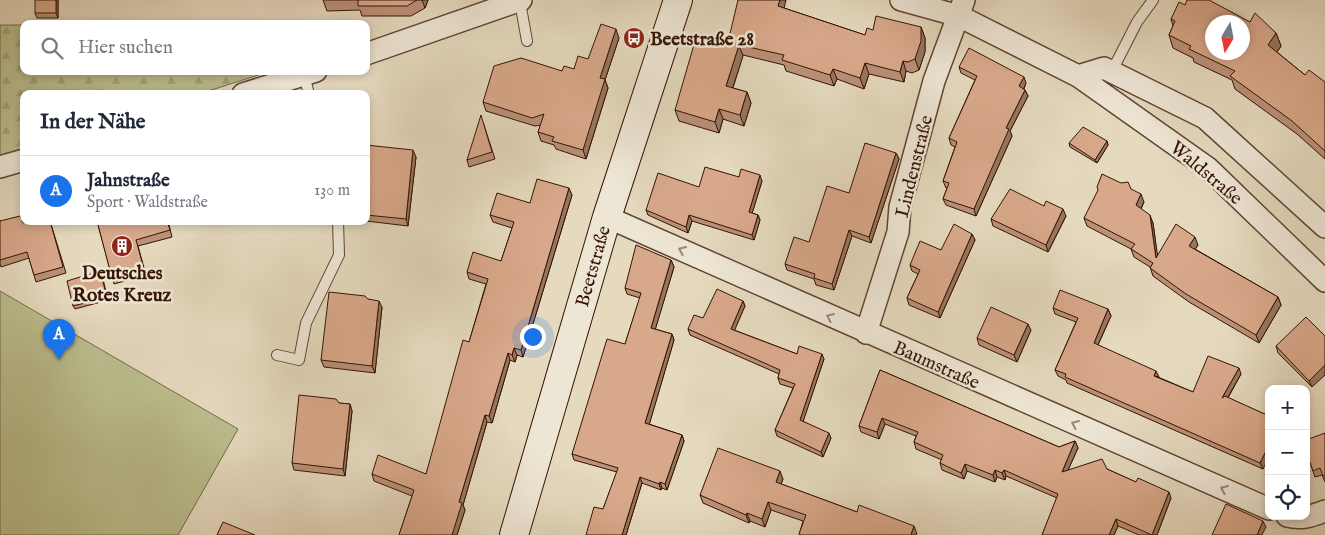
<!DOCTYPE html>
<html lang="de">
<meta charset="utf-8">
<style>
:root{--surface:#fff;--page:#f2f2f3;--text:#1f2937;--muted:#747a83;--line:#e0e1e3;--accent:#1a73e8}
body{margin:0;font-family:"IM FELL English",serif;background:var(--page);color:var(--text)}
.controls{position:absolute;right:15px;bottom:15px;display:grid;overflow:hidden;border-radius:10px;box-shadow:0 2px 8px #0003}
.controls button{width:45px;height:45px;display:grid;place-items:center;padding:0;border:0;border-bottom:1px solid var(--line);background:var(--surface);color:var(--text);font:25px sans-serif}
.compass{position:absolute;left:1205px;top:15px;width:45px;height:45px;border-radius:50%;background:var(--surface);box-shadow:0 2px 8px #0003;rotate:190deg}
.you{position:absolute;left:532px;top:336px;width:18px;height:18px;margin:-12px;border:4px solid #fff;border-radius:50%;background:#1a73e8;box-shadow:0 0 0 8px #1a73e833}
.badge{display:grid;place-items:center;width:32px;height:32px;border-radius:50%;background:var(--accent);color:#fff;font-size:16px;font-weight:700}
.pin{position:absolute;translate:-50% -41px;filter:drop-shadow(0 1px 2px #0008)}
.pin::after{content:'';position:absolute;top:26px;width:18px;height:15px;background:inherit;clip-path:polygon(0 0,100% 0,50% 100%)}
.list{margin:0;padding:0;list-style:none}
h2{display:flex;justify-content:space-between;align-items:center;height:65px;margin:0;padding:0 20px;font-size:21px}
h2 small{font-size:16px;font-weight:400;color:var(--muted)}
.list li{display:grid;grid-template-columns:32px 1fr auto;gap:15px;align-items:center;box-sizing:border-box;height:70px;padding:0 20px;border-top:1px solid var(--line)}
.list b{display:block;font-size:19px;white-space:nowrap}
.list p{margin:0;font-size:16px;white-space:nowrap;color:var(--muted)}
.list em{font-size:16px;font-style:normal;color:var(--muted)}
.icon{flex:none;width:28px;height:28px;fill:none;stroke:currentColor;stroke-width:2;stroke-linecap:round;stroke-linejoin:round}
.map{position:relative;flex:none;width:1325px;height:535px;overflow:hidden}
.search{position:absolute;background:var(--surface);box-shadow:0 2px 8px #0003;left:20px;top:20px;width:350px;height:55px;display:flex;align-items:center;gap:12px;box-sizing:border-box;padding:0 18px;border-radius:10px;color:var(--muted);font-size:19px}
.panel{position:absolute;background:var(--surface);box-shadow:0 2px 8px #0003;left:20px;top:90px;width:350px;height:135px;border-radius:10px}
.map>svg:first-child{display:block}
.forest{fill:url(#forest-firs);stroke:#786848}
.green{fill:#bbbd8d;stroke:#786848}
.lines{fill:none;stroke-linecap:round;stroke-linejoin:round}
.service-casing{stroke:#614532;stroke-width:12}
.minor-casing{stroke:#614532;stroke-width:24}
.secondary-casing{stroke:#351404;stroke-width:30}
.service{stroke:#eee6d5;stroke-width:10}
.minor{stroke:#eee6d5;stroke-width:21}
.secondary{stroke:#eee6d5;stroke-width:28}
.wall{fill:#ba9077;stroke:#351404}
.shaded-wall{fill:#977661;stroke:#351404}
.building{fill:#d8a88a;stroke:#351404;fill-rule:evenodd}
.oneway{stroke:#9b8877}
.labels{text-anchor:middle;stroke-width:5;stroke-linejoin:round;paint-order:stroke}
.poi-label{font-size:19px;font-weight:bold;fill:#351404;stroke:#eee6d5;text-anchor:start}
.street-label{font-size:19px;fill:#351404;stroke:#eee6d5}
</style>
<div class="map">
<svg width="1325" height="535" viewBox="0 0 1325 535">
<defs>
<pattern id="forest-firs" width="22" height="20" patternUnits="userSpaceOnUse" patternTransform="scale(1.25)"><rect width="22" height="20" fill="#bbbd8d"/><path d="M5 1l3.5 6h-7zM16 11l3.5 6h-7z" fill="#a1a278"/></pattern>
</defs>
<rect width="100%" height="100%" fill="#e5d9be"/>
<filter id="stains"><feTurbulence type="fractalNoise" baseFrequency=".004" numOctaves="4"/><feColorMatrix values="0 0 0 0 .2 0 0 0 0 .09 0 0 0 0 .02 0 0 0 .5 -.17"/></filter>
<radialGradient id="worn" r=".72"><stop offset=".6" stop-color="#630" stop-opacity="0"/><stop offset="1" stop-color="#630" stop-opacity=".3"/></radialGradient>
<path class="forest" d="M0,25H24V71H271L199,94H24V148L0,156Z"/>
<path class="green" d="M0,291L238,429L178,535H0Z"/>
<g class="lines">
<g class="service-casing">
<path id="service" d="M520,2L527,41
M1112,71L1137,22L1153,0
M304,75L309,94
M277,355L299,360L306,323L339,255L338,221"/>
</g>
<g class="minor-casing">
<path id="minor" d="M901,0L959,16L1078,76L1208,168L1325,281
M366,54L521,0
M1078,76L1104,68L1205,118L1325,227
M243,94L316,71
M0,167L24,160
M607,217L1269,509
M866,333L898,232L900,207L934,81L964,0
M1287,516C1301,520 1312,516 1325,511"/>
</g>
<g class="secondary-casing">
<path id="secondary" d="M514,535L607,217L678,0"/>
</g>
<use href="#service" class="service"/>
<use href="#minor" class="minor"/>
<use href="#secondary" class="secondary"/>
</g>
<path class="wall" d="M58,0V18H37L35,13Z
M323,0H428L425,8L411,16H362L360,10L327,11Z
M1185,5L1250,22L1276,33L1281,46L1277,52L1305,75L1325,82V159L1297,134L1235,89L1232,80L1194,62L1193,58L1173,48L1169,35L1173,26L1171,19Z
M784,8L865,35L873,30L921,27L925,38V52L919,70L912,73L906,71L904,82L869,74L864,89L837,79L834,86L786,71L784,65L743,55L733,88L747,92L751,103L744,126L723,119L719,133L679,121L675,110L728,42Z
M619,38L605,80L608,88L586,159L556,149L554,145L541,141L538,132L541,125L535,126L486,111L483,102L562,71L574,69Z
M959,67L1026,83L1024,89L1025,90L1028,96L1010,131L1012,136L976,216L946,205L943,199L947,188H946L943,181L955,147L951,145L949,138L975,80L961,73Z
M483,122L495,159L469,167L467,160Z
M1107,141L1108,145L1097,163L1070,147L1069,143Z
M366,145L416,157L408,226L366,221Z
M896,153L899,159L871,243L852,236L834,290L816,285L814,279L787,270L785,264L809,242L849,193Z
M739,177L762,181L752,213L758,215L760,220L754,240L692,221L688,233L648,215L646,210Z
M1131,189L1144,202L1141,209L1153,223L1157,255L1198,245L1195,249L1278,297L1281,305L1259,343L1189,302L1153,276L1150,267L1134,257L1131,249L1087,226L1084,218Z
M572,195L523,357L517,355L515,362L510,360L492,423L487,422L463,505L465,510L457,535H399L412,496L374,481L372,474H426L469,342L486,284L469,279L467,272L501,261L512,228L493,222L490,215L530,203Z
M1066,216L1048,252L993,226L991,219Z
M0,221L23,223L50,221L66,273L36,282L29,258L1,267L0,264Z
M97,221H168L172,237L138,246L146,275L114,284Z
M972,234L975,240L940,318L909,305L907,298L918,274L912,271L910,265Z
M671,260L674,267L655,329L672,334L674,340L649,424L682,435L684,441L667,490L662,488L661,490L642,483L626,535H586L603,509L617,472L574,460L572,454L625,344L640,298L627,294L625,288Z
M102,275L108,300L75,309L73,306Z
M368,299L382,307L375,373L324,367L321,360Z
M743,301L745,306L734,330L797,354L824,359L803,421L831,438L823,457L777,436L775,430L793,388L780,384L778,378L779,374L690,335L688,329Z
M1053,308L1108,309L1111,316L1098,345L1158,377L1193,392L1241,374L1228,398L1269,416L1263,469L1067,383L1066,380L1058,376L1055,370L1076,322L1055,314Z
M1031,330L1017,362L979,345L977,338Z
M1325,336L1312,387L1278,353L1276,346Z
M880,370L1059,447L1075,441L1078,448L1068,470L1107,469L1171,498L1157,535H1139L1118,526L1114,535H1042L1057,498L1006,476L1005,480L997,477L995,482L967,471L964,479L942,470L940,463L942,460L916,449L914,442L916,436L885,424L879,439L861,432L859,426Z
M339,403L350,404L352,411L345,476L294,470L292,463Z
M1325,433V482L1322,475L1315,477L1306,451Z
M783,479L781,484L917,534L916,535H799L803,521L771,510L765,527L750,521L749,523L703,503L700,495Z"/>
<path class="shaded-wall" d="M56,0H58V18L56,13Z
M422,0H428L425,8Z
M780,0H786L782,17L778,6Z
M921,27L925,38V52L919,70L915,59Z
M616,29L619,38L605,80L608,88L586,159L583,150L600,78Z
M1276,33L1281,46L1273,58L1268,45Z
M739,45L743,56L730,96L726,86Z
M903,61L906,71L904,82L900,72Z
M865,63L869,74L864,89L860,78Z
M833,69L837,79L834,86L830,75Z
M1024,77L1026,83L1022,93L1019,86Z
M1025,90L1028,96L1010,131L1012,136L976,216L974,209L1006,128Z
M747,92L751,103L744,126L740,115Z
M719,109L723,119L719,133L715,122Z
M1107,141L1108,145L1097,163L1095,160Z
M413,150L416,157L408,226L406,219Z
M896,153L899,159L871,243L869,237Z
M760,175L762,181L751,217L749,212Z
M569,188L572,195L523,357L521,350Z
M1141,194L1144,202L1138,214L1136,205Z
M1063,209L1066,216L1048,252L1046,245Z
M689,215L692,221L688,233L686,227Z
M758,215L760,220L754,240L752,235Z
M1150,215L1153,223L1159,266L1156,258Z
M849,230L852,236L834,290L832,284Z
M972,234L975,240L940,318L938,312Z
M1195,237L1198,245L1192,254L1189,246Z
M671,260L674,267L654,334L651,328Z
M1278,297L1281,305L1259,343L1256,335Z
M379,301L382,307L375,373L372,366Z
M743,301L745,306L733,334L731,329Z
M1108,309L1111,316L1096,349L1094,343Z
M1028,324L1031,330L1017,362L1014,355Z
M672,334L674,340L648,429L645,423Z
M514,348L517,355L515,362L512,355Z
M508,353L510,360L492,423L489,416Z
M822,354L824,359L802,425L800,420Z
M1325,365V375L1312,387L1309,381Z
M1239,368L1241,374L1224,404L1222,398Z
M1156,371L1159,377L1154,376Z
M350,404L352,411L345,476L343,469Z
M485,415L487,422L463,505L465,510L457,535H452L459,502Z
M882,418L885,424L879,439L877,432Z
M829,433L831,438L823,457L821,452Z
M682,435L684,441L667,490L665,484Z
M1075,441L1078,448L1064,479L1062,472Z
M1269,445V457L1263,469L1260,463Z
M965,464L967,471L964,479L961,473Z
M995,470L997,477L995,482L993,475Z
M1004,470L1006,476L1005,480L1002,473Z
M780,471L783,479L779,490L776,482Z
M640,477L642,483L626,535H622Z
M660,482L662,488L661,490L659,484Z
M1169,492L1171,498L1157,535H1152Z
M768,502L771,510L765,527L762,519Z
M747,513L750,521L749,523L746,515Z
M1116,519L1118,526L1114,535H1109Z
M1263,521L1266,527L1262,535H1257Z
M914,526L917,534L916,535H911Z"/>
<path class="building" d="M35,0H56V13H35Z
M358,0H417L407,6H358Z
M738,0H780L778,6L865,35L867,28L873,30L876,16L921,27V41L915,59L908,62L903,61L900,72L865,63L860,78L833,69L830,75L782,60L784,55L735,44L739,45L726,86L747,92L740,115L719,109L715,122L675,110L695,41L698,42L701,34L728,42Z
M1187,0H1209L1250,22L1255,13L1276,33L1268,45L1305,75L1309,70L1325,82V151L1292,121L1230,76L1235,71L1189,49L1191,46L1169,35L1175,21L1171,19L1179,2L1185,5ZM1212,22H1242V52H1212Z
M601,24L616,29L600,78L605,79L583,150L552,141L554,137L538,132L544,114L532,118L483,102L494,66L521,58L562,71L564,66L574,69L578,56L588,59Z
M969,48L1024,77L1019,86L1025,90L1006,128L1009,129L974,209L943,199L949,183L943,181L957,142L949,138L977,76L959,67Z
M481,115L492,152L467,160Z
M1083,127L1107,141L1095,160L1069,143Z
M865,143L896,153L869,237L849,230L832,284L814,278L815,274L785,264L794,237L809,242L827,186L849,193Z
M366,145L413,150L406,219L366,215Z
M705,167L739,177L741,169L760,175L749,212L758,215L752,235L689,215L686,227L646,210L658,173L699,187Z
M1102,174L1121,183L1128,182L1131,189L1141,194L1136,205L1150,215L1156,258L1176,224L1195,237L1189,246L1278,297L1256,335L1186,294L1150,268L1153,263L1131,249L1135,244L1084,218L1098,190L1097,187Z
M537,179L569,188L521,350L514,348L512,355L508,353L489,416L485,415L459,502L462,503L452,535H399L414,490L372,474L378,455L426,474L463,340L469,342L488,279L467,272L473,252L501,261L514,222L490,215L497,193L530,203Z
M1010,189L1044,206L1046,201L1063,209L1046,245L991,219Z
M20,216L23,223L28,221H50L63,267L34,275L27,252L0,260V221Z
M97,221H167L170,230L136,240L144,269L112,278Z
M954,224L972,234L938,312L907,298L920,270L910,265L920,241L941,250Z
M636,245L671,260L651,328L672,334L645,423L682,435L665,484L660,482L659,484L640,477L622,535H586L594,507L603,509L618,468L572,454L607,339L625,344L641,293L625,288Z
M100,271L107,297L73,306L67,281Z
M717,289L743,301L731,329L797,354L799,346L822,354L800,420L829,433L821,452L775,430L795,384L778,378L780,370L688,329L694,315L703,318Z
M1060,290L1108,309L1094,343L1156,371L1154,376L1193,392L1208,356L1239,368L1222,398L1225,396L1269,416V445L1260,463L1065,377L1066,374L1055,370L1078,318L1053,308Z
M329,292L365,296L368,299L379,301L372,366L321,360Z
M991,307L1028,324L1014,355L977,338Z
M1306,317L1325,336V365L1309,381L1276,346Z
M880,370L1059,447L1075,441L1062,472L1102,459L1107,469L1136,482L1138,478L1169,492L1152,535L1116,519L1109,535H1042L1058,494L1004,470L1002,473L995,470L993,475L965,464L961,473L940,463L943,455L914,442L918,432L882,418L877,432L859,426Z
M299,395L336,399L339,403L350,404L343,469L292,463Z
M1325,433V475L1323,476L1320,468L1313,471L1306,451V440Z
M718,448L780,471L776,482L857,512L859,505L914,526L911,534L912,535H801L799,534L806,515L768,502L762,519L747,513L746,515L700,495Z
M1226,504L1263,521L1257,535H1212Z
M223,522L255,535H217Z"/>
<defs><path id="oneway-chevron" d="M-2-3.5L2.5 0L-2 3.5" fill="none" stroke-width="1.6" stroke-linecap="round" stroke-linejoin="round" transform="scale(1.25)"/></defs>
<g class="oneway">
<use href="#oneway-chevron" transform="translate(682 250) rotate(-156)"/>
<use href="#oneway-chevron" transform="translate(830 317) rotate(-156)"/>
<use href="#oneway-chevron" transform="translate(1075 424) rotate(-156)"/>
<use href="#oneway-chevron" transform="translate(1224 489) rotate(-156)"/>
</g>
<defs>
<g id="bus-disc" transform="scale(1.125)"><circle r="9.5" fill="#8f2418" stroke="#eee6d5"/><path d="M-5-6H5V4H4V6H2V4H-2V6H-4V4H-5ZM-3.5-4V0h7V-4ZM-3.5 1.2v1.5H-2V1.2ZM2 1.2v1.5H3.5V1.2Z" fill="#fff"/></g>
<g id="building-disc" transform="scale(1.125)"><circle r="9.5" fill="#8f2418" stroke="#eee6d5"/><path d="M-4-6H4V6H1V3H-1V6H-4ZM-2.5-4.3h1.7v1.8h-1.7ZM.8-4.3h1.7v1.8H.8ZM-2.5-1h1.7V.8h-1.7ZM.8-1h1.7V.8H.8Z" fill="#fff"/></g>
</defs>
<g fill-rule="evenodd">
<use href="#bus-disc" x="634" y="38"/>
<use href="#building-disc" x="122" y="246"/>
</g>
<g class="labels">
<g class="poi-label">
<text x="650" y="45">Beetstraße 28</text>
<text x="122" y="279" text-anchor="middle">Deutsches<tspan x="122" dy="22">Rotes Kreuz</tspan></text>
</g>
<g class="street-label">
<text transform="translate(913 166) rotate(-76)" y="7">Lindenstraße</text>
<text transform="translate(1207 172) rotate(40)" y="7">Waldstraße</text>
<text transform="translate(592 266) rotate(-74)" y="7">Beetstraße</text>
<text transform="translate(937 364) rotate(24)" y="7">Baumstraße</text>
</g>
</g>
<rect width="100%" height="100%" filter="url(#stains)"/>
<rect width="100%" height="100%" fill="url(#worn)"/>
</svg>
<div class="controls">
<button>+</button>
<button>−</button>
<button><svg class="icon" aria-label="locate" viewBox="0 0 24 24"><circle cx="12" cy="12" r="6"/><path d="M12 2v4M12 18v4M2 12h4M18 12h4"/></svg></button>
</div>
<svg class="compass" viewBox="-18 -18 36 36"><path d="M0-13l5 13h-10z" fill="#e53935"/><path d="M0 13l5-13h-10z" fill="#747a83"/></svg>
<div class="you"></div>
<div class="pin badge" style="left:59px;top:360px">A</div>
<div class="search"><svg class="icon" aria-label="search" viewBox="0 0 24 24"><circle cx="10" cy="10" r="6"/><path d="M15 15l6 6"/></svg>Hier suchen</div>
<section class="panel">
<h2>In der Nähe<small></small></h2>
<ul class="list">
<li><span class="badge">A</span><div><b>Jahnstraße</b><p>Sport · Waldstraße</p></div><em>130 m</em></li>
</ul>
</section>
</div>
